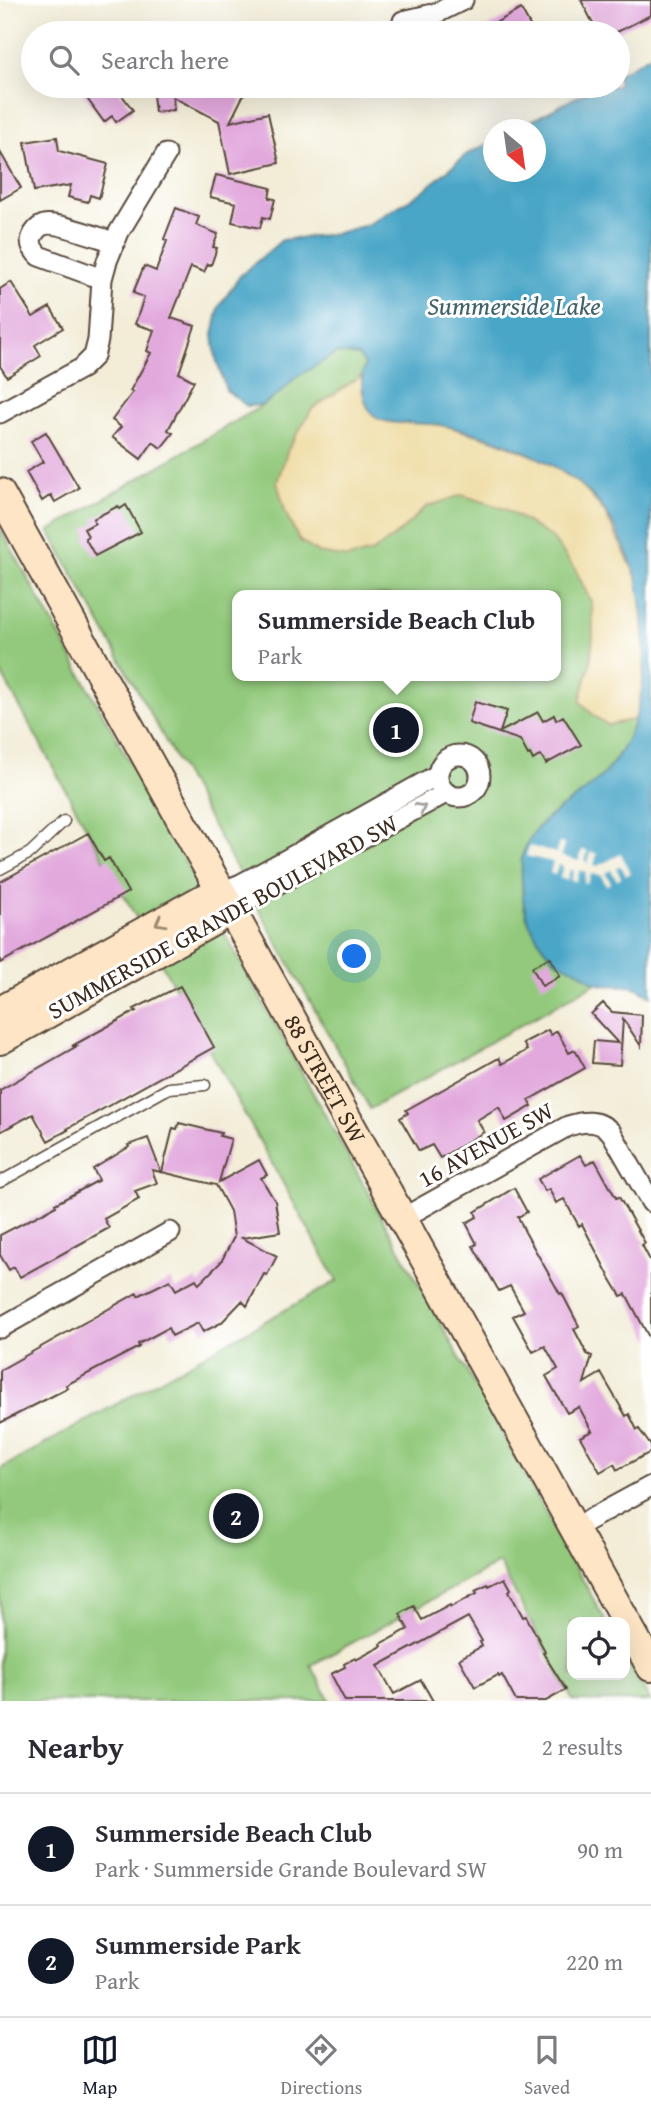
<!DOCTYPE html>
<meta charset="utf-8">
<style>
:root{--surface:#fff;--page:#f2f2f3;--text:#2b2b33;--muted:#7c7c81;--line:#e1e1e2;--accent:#111827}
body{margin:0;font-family:"Gentium Book Plus",serif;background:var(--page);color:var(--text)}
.controls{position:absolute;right:21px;bottom:21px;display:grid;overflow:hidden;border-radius:14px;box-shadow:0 7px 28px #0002}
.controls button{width:63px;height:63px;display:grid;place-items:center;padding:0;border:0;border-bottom:2px solid var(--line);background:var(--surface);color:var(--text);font:35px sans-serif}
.compass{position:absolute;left:483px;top:119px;width:63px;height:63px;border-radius:50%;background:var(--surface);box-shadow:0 7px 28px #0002;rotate:151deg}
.you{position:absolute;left:355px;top:957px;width:24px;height:24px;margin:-18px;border:5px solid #fff;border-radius:50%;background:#1a73e8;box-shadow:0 0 0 10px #1a73e833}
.badge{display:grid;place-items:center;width:46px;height:46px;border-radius:50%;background:var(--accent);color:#fff;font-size:23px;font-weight:700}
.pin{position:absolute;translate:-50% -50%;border:4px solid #fff;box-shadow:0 2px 7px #0006}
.popup{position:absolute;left:232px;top:590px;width:329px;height:91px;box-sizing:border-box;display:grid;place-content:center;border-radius:14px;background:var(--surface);filter:drop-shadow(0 2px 5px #0005);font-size:23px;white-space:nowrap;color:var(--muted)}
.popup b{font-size:26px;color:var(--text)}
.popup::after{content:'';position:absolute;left:50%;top:100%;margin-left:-14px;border:14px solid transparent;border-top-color:var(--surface)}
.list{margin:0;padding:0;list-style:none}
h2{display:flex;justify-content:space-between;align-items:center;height:91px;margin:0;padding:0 28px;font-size:30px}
h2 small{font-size:23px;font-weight:400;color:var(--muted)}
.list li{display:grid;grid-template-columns:46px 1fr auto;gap:21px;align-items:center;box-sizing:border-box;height:112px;padding:0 28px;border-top:2px solid var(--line)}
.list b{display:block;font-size:26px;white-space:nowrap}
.list p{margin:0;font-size:23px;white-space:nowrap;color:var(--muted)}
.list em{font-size:23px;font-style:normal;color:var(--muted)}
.icon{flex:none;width:38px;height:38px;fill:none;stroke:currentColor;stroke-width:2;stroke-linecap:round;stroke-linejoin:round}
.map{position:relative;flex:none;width:651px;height:1701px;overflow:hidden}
.search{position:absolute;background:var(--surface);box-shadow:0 7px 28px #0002;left:21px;right:21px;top:21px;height:77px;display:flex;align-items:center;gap:18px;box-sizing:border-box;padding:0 24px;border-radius:38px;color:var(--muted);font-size:26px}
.sheet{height:315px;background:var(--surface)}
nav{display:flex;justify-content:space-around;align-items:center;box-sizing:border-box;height:98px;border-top:2px solid var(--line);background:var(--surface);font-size:19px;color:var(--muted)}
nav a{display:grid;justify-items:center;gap:4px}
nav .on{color:var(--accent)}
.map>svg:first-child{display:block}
.green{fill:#92c97c;stroke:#667a4d;stroke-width:2;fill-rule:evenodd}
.sand{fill:#eeda9e;stroke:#94825e;stroke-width:2}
.water{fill:#48a6c7;stroke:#426872;stroke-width:2}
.pier{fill:#f3edd8}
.building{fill:#e2a9dd}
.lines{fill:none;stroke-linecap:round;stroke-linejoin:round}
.lane-casing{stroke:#57473a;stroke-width:13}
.street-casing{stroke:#57473a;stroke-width:23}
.secondary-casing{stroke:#57473a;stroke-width:32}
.lane{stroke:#fff;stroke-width:10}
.street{stroke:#fff;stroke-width:19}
.secondary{stroke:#fde5c5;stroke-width:28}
.oneway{stroke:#a79f9a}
.oneway2{stroke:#9c8872}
.labels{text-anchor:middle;stroke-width:6;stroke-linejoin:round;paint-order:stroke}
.street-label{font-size:24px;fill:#3b2a1e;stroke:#fff}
.water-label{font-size:26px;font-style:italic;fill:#41626a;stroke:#fff}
</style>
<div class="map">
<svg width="651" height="1701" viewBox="0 0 651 1701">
<rect width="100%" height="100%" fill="#fff"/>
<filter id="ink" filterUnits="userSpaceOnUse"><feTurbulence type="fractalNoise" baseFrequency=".0143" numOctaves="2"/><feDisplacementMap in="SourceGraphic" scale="14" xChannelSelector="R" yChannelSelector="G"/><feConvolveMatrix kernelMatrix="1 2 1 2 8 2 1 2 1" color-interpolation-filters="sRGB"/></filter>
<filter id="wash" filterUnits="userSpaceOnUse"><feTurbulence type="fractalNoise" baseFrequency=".00686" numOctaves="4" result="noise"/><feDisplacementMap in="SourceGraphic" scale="28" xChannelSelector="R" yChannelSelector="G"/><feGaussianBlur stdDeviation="1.57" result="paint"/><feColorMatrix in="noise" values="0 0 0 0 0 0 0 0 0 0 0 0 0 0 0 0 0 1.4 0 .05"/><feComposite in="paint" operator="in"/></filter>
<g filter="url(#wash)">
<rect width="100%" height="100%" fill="#f3edd8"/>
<path class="green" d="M337,353L359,356L365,365L546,461L642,706L629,741L615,763L522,856L525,911L538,938L559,962L579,971L596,983L370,1109L49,531L263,405L279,394L295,378ZM237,595H555V676H237Z
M0,528L606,1622H572V1675H625V1656L650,1701H573L499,1563L311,1665L330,1701H0V1469L337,1281L0,671Z"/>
<path class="sand" d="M361,376L367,406L389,422L439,424L497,441L546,461L582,486L604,511L637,578L649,626V682L637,719L608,725L594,716L580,701L590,665L593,635L592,604L575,569L552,538L506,509L462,495L426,507L401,531L373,552L348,558L318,553L299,540L286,514L277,482L288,449L312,409Z"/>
<path class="water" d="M651,55V996C647,994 642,990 637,988C624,984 608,987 596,983C589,980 584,974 578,971C572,968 565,966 559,962C545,953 528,926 525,910C522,899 521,867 522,857C523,851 528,843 531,837C544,815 572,803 591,786C651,736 651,650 637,578C629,556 618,531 605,511C572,464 495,435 440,425C423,422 390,426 377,418C362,408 359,380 365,365L359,356L337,353L295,378L279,394L263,405L247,406L226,390L216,358L213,335L219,307L240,276L282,240L334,234L367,225L422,192L467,154L493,141L494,172H536V130L516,129L597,86H618V74Z"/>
<path class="pier" d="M559,843L564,844L561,856L579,861L582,850L588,851L585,861L588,863L591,852L597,854L594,865L598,866L621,854L631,873L626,875L621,866L616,868L621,877L617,880L611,870L605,873L611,883L606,885L601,875L591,874L587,884L584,883L586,872L580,870L576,881L571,880L574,871L570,869L567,880L560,878L563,866L558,865L555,875L550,873L553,862L526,856L529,846L556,853Z"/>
<g id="blocks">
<path class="building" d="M581,0H651V15L615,33H598Z
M521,9L534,33H477Z
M78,86H115L133,110L116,122L112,116L104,122Z
M152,86H248L230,122L268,113L279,163L230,174L219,121L173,97L174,110L155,112Z
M57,137L59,151L108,164L99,198L90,195L88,202L68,197L71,185L34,191L25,142Z
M0,152L21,188L0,200Z
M216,175L271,188L269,198L275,199L270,219L263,217L260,228L232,222L236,203L210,197Z
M176,208L199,217L196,225L218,234L213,247L217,248L211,265L208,264L204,272L191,267L171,318L195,326L179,373L194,381L168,430L173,433L161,448L153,442L141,459L112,437L121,427L112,420L133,392L130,391L151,353L147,351L154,330L135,324L144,297L133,293L144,266L156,271L167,241L164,239Z
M11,282L33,317L50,307L63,328L35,345L41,356L7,377L0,366V289Z
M46,432L79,488L55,502L51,495L42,501L26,472L43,462L31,441Z
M126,505L141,532L95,556L85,538L88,536L84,529L95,523L93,519L118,506L120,509Z
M475,702L507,711L500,732L538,712L543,721L554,715L556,720L563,716L581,745L546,764L541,755L533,760L530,754L528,755L520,740L469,723Z
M88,833L104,861L109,858L128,892L0,963V882Z
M550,957L560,976L542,986L532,967Z
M180,986L214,1047L67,1129L68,1130L48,1141L33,1114L0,1132V1090L77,1046H72L136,1011L134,1009Z
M603,1003L612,1012L642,1015L641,1046L623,1019L620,1065L592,1063L594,1041L618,1043L591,1014Z
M548,1030L551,1035L557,1031L569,1053L575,1050L585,1068L529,1100L532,1106L506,1121L499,1107L477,1120L484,1132L440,1158L432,1145L419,1151L400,1118L408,1113L406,1110L499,1058L502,1064L527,1050L523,1043Z
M179,1123L221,1133L220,1136L231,1139L219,1182L259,1160L267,1175L261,1178L275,1201L280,1232L242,1238L277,1256L267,1275L264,1274L247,1306L242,1301L221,1323L203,1332L198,1323L172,1336L168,1328L138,1344L139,1347L66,1385L68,1388L0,1423V1370L137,1293L138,1296L170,1280L176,1290L196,1279L199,1284L221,1262L234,1237L230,1211L216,1185L162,1172L173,1128L177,1129Z
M148,1138L161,1172L152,1170L157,1183L135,1191L139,1199L104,1219L109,1228L20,1277L14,1267L9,1270L0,1255V1235L56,1206L55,1204L99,1180L93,1169L129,1147L128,1145Z
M580,1155L586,1165L595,1160L616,1198L619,1197L645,1243L642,1245L651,1262V1341L626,1294L621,1296L609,1276L582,1224L579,1226L564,1199L556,1203L549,1189L545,1191L538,1179Z
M514,1188L527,1212L518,1217L525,1232L560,1294L562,1293L568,1305L579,1326L574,1329L587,1354L592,1356L584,1383L601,1373L626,1416L629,1414L637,1430L639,1429L651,1446V1452L617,1470L614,1464L600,1472L580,1437L592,1431L579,1407L567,1413L546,1376L558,1369L545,1346L533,1352L513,1316L524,1311L510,1286L499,1291L473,1246L477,1244L466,1223L477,1217L475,1212Z
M505,1578L511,1589L509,1591L523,1617L526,1616L545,1651L543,1653L566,1690L546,1701H516L502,1675L499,1677L498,1675L475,1687L459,1659L482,1646L480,1642L482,1641L468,1617L378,1666L394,1694L421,1680L433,1701H345L331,1674L345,1667L344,1664L355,1658L356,1660L382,1646L381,1644L408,1629L400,1614L414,1606L422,1620L450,1605L451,1607L477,1593L475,1590L488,1584L489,1586Z"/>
</g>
</g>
<g filter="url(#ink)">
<use href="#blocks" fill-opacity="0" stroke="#57473a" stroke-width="2"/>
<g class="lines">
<g class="lane-casing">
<path id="lane" d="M0,869L30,853L64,821
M0,1182L169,1088L205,1085"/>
</g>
<g class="street-casing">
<path id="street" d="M403,21L437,13L463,0
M102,279L39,256C34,251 29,245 32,237C34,232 39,226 44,225C55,221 100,238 114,242
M0,413L82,368L94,356L98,340L102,279L107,261L119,232L166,154
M438 776a21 21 0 1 1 42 0a21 21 0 1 1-42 0Z
M221,892L241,884L284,861L437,775
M231,909L446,793
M403,1218L568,1126C584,1121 598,1119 611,1132L651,1202
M0,1328L170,1232
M574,1528L651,1486"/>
</g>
<g class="secondary-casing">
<g id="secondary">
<path id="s1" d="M0,493L651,1667"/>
<path d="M0,1011L201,900L221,892"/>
<path d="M0,1040L213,921L231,909"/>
</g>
</g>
<use href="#lane" class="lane"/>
<use href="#street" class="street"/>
<use href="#secondary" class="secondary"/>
</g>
<defs><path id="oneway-chevron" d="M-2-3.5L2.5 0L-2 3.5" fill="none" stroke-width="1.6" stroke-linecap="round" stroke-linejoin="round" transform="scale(1.75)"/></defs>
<use class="oneway" href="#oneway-chevron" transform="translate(421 808) rotate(-29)"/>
<use class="oneway2" href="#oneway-chevron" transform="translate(160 922) rotate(151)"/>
</g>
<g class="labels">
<g class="street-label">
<text transform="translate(223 917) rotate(-29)" y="8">SUMMERSIDE GRANDE BOULEVARD SW</text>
<text dy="8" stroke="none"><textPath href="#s1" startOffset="670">88 STREET SW</textPath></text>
<text transform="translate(486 1145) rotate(-29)" y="8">16 AVENUE SW</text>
</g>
<g class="water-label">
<text x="514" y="315">Summerside Lake</text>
</g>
</g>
</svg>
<div class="controls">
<button><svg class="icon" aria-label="locate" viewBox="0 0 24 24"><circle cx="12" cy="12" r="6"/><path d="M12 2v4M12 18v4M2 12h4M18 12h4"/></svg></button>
</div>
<svg class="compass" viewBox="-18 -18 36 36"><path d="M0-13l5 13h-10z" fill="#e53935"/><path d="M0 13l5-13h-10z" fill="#7c7c81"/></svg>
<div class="you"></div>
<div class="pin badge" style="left:396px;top:730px">1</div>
<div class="popup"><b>Summerside Beach Club</b>Park</div>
<div class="pin badge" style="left:236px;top:1516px">2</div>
<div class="search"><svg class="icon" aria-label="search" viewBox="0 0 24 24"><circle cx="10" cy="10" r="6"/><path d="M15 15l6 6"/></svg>Search here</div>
</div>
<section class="sheet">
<h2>Nearby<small>2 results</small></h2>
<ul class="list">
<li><span class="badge">1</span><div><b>Summerside Beach Club</b><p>Park · Summerside Grande Boulevard SW</p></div><em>90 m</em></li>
<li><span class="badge">2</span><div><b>Summerside Park</b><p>Park</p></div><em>220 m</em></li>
</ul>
</section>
<nav>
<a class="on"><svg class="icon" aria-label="map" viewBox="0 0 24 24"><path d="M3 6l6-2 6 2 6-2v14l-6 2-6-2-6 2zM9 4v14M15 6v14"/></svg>Map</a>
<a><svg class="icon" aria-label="directions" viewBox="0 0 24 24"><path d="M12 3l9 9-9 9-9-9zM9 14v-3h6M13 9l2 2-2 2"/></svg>Directions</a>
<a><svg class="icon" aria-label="saved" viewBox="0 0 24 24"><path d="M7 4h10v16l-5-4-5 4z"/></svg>Saved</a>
</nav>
